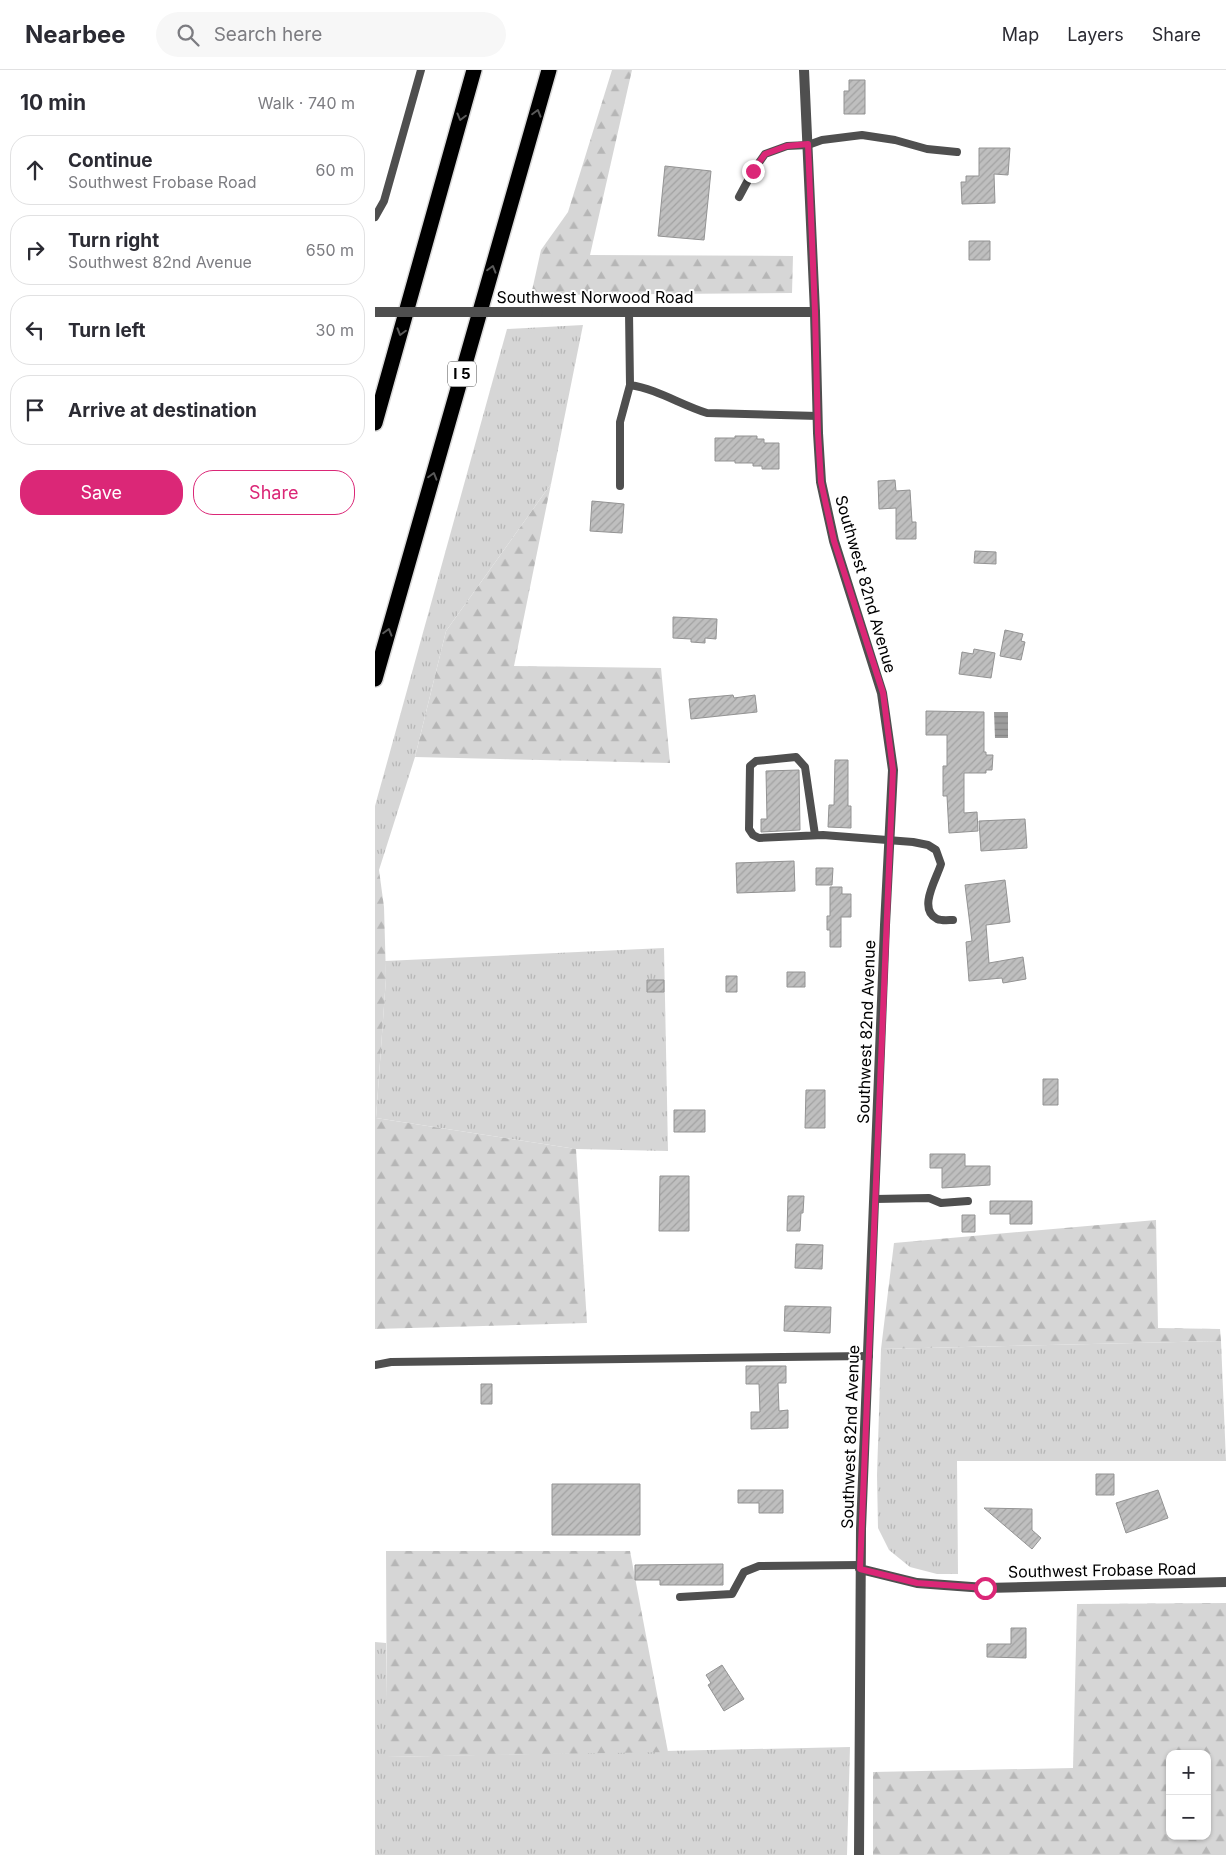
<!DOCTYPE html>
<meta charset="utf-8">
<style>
:root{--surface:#fff;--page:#f7f7f7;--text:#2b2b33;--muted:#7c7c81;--line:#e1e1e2;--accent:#db2777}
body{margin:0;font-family:Inter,sans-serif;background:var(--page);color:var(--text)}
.controls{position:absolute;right:15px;bottom:15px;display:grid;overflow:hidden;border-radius:10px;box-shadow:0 1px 4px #0004}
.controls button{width:45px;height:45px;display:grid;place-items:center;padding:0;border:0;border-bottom:1px solid var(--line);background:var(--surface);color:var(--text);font:25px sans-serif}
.stop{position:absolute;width:15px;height:15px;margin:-11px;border:4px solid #db2777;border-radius:50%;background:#fff}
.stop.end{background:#db2777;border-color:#fff;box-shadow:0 1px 5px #0008}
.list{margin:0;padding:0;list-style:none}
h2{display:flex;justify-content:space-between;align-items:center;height:65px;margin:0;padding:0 20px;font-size:21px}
h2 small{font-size:16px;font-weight:400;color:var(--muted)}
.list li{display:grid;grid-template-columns:32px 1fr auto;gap:15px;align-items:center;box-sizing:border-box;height:70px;margin:0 10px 10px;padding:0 10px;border:1px solid var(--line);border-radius:20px}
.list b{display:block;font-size:19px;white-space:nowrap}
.list p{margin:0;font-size:16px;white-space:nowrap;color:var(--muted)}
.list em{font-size:16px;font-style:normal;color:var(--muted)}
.actions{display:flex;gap:10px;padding:15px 20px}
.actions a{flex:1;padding:11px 0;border:1px solid var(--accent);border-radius:20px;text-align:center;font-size:18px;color:var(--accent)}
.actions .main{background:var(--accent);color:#fff}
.icon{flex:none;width:28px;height:28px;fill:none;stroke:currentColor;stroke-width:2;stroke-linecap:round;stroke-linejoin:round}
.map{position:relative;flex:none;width:851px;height:1785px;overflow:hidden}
header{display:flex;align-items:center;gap:30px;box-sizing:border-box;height:70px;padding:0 25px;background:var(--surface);border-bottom:1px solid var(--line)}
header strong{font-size:24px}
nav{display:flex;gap:28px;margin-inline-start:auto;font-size:18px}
.search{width:350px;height:45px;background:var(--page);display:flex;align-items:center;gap:12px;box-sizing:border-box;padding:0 18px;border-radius:28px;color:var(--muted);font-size:19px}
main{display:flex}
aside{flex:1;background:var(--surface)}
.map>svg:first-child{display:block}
.grass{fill:url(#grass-tufts)}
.forest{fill:url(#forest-firs);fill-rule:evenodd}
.water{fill:url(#water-rules)}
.building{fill:url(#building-hatch);stroke:#939393}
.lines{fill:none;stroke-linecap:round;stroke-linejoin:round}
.motorway-casing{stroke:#dbdbdb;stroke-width:18}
.service{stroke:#4f4f4f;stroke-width:8}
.minor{stroke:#4f4f4f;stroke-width:10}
.tertiary{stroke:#4f4f4f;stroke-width:10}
.motorway{stroke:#000;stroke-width:15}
.tertiary-bridge{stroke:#4f4f4f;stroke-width:10}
.oneway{stroke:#595959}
.route{stroke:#db2777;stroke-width:6}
.labels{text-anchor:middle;stroke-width:4;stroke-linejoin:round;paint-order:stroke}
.shield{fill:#fff;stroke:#4c4c4c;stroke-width:1}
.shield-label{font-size:15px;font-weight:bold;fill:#000}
.street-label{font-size:16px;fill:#000;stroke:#fff}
</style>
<header>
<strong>Nearbee</strong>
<div class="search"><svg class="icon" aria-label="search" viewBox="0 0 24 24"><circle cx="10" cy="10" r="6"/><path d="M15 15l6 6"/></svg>Search here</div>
<nav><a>Map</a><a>Layers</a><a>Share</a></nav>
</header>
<main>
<aside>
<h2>10 min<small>Walk · 740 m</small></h2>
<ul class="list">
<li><svg class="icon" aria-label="ahead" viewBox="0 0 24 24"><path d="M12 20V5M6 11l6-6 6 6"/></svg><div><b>Continue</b><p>Southwest Frobase Road</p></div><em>60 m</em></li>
<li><svg class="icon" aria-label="right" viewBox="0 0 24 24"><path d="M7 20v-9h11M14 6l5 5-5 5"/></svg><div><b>Turn right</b><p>Southwest 82nd Avenue</p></div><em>650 m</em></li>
<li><svg class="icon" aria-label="left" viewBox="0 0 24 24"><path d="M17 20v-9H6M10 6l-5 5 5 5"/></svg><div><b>Turn left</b></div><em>30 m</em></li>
<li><svg class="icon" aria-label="arrive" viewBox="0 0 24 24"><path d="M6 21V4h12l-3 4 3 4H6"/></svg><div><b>Arrive at destination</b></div></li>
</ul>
<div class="actions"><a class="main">Save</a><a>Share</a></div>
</aside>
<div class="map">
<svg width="851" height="1785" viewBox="0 0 851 1785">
<defs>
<pattern id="grass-tufts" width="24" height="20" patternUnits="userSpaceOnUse" patternTransform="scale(1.25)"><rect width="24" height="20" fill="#d6d6d6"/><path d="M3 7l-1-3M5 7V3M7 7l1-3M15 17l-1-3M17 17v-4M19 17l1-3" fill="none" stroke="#b6b6b6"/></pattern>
<pattern id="forest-firs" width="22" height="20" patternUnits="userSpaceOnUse" patternTransform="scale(1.25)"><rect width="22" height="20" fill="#d6d6d6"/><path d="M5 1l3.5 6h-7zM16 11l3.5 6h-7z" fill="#b6b6b6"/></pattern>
<pattern id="water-rules" width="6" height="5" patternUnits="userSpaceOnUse" patternTransform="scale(1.25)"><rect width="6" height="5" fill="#9d9d9d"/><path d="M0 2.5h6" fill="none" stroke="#858585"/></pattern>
<pattern id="building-hatch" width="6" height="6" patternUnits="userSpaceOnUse" patternTransform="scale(1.25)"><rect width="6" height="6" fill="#bfbfbf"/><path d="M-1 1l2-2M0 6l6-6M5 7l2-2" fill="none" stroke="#a2a2a2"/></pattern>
</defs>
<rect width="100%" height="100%" fill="#fff"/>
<path class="grass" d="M208,255L176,414L71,561L40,687L4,800H0V736L132,259Z
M289,878L293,1081L201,1079L1,1048L11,908L10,891Z
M846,1271L851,1391H582L583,1504H562L535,1497L514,1480L503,1458L502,1405L506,1279Z
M0,1572L11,1573L13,1687L475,1677L472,1785H0Z"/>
<path class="forest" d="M237,0H257L215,185L418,186L417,223L156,225L166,180L193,142Z
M176,414L139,596L286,598L295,693L40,687L71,561Z
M0,800H4L9,837L11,908L1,1048L201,1079L212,1253L0,1259Z
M781,1150L783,1258L845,1259L846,1271L506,1279L519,1173Z
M11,1481H255L293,1682L12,1687Z
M851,1533V1785H498V1702L698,1698L702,1534ZM795,1684H832V1766H795Z"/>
<path class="water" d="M619,642H633V668H620Z"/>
<path class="building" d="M474,10H490V44H469V21H474Z
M604,78H635L633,105L619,104L620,133L587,134L586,112H591V106H604Z
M290,96L336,101L329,170L283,166Z
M594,171H615V190H594Z
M360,366H382V369H389V373H404V399H387V396H378V393H360V391H340V368H360Z
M520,410L521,421L535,420L537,452H541V469H521V438L504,439L503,411Z
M217,431L249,434L247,463L215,461Z
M600,481L621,482V494L599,493Z
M298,547L342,549L341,569L330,568V573L316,572V569L298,568Z
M630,560L648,564L646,571L650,572L646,590L625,586Z
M599,579L620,583L616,608L584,604L587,582L598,584Z
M358,625L359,628L380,625L382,642L316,649L314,629Z
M551,641L609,642V682H611V685H618L617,700H611V703H589V743L602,742L603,761L574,763L572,726H568V696H572V665H551Z
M460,690H473V736H476V758L453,757L454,735H459Z
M424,700L425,760L386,762V749H392L391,701Z
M650,749L652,778L606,781L604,751Z
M419,791L420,821L362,823L361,793Z
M441,798H458L457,815H441Z
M630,810L635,852L611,855L614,893L648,887L651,909L628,913L627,908L594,911L591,872L597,871L590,815Z
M455,817H467V824H476V847H466V877H455V860H452V846H455Z
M412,902H430V917H412Z
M351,906H362V922H351Z
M272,910H289V922H272Z
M668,1009H683V1035H668Z
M431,1020H450V1058H430Z
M299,1040H330V1062H299Z
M555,1084H590V1096H615V1115L567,1118V1098H555Z
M285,1106H314V1161H284Z
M413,1126H429L428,1143H426L425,1161H412Z
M615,1131H657V1154H635V1144H615Z
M587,1145H600V1162H587Z
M421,1174L448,1175L447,1199L420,1198Z
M410,1236L456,1237L455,1263L409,1261Z
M371,1296H411V1313H403L404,1341L413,1340V1358L376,1359V1342H385L384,1314H371Z
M106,1314H117V1334H106Z
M721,1404H739V1425H721Z
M177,1414H265V1465H177Z
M363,1420H408V1443H384V1433H363Z
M783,1420L793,1448L751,1463L741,1433Z
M609,1438L657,1439V1460L666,1468L657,1479Z
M348,1494V1515H285V1510H260V1495Z
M636,1558H651V1588L612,1587V1574H636Z
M347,1595L369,1629L349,1641L333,1615L336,1613L331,1605Z"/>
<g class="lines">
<g class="motorway-casing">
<path id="motorway" d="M0,353L99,0
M0,609L174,0"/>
</g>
<path class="service" d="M364,127L378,101L390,84L412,76L433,75L447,70L487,65L520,70L552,79L582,82
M0,147L9,131L46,0
M255,315C282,319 306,335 332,343L443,346
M245,416V352L255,315L254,242
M440,765L430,697L421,687L381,691L375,696L374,759L378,765L384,768L448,765L538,772L553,775L561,780L566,794C562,808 542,839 562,849C567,851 574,850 578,850
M500,1129L554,1128L566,1133L593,1131
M0,1295L16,1292L494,1286
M305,1527L357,1524L369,1502L384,1496L485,1495"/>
<path class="minor" d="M440,242L443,363L446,412L459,471L507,623L518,700L510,855L486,1459L484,1785
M485,1499L542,1513L610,1518L851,1512"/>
<path class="tertiary" d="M163,242H440L429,0"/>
<use href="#motorway" class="motorway"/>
<path class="tertiary-bridge" d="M0,242H163"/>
</g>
<defs><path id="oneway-chevron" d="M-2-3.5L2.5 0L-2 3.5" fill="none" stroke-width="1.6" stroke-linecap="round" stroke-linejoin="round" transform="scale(1.25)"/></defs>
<g class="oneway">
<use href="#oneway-chevron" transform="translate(162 43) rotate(-74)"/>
<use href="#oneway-chevron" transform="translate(86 47) rotate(105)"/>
<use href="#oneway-chevron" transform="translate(117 199) rotate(-74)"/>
<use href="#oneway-chevron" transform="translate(26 262) rotate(106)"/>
<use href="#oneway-chevron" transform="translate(58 406) rotate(-74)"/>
<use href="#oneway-chevron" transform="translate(13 562) rotate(-74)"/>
</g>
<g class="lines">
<path class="route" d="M378,101L390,84L412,76L433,74L440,242L443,363L446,412L459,471L508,623L518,700L485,1499L542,1513L610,1518"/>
</g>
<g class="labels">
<rect class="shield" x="73" y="291.5" width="28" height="25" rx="4"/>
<g class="shield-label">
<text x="87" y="309">I 5</text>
</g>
<g class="street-label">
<text x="220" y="233">Southwest Norwood Road</text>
<text transform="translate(491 514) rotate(74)" y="6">Southwest 82nd Avenue</text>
<text transform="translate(491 962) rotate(-88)" y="6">Southwest 82nd Avenue</text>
<text transform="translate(475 1367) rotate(-88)" y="6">Southwest 82nd Avenue</text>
<text transform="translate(727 1500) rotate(-1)" y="6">Southwest Frobase Road</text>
</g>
</g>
</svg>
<div class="controls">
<button>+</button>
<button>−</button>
</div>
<div class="stop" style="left:610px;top:1518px"></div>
<div class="stop end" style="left:378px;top:101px"></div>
</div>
</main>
